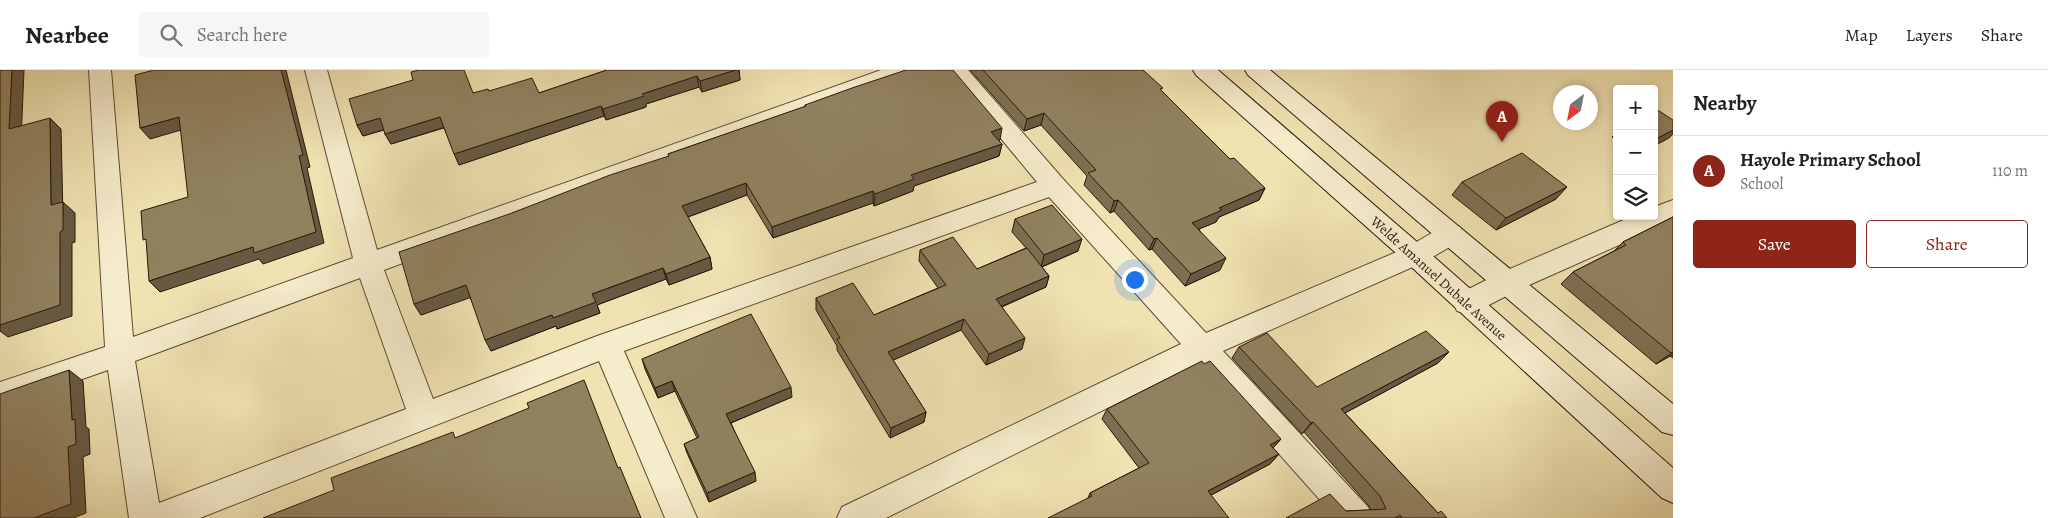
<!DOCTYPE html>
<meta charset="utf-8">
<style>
:root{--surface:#fff;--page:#f6f6f6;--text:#222;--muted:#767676;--line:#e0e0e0;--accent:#8f2418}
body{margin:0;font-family:Alegreya,serif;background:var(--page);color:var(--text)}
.controls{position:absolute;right:15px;top:15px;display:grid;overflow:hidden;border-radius:5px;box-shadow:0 2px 8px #0003}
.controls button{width:45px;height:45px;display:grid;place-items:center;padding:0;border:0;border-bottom:1px solid var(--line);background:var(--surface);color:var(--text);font:25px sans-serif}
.compass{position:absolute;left:1553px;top:15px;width:45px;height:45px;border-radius:50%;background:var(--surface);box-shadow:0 2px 8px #0003;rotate:212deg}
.you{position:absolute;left:1134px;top:209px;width:18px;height:18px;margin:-12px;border:4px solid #fff;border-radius:50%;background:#1a73e8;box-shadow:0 0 0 8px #1a73e833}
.badge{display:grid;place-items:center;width:32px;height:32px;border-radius:50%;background:var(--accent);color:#fff;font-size:16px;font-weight:700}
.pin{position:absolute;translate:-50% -41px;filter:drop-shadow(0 1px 2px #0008)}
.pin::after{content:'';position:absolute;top:26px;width:18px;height:15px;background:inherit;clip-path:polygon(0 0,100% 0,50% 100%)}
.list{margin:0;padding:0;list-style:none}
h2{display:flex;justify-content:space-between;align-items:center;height:65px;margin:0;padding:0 20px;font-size:21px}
h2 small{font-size:16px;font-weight:400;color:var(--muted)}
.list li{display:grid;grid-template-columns:32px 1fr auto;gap:15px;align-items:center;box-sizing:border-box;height:70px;padding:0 20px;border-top:1px solid var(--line)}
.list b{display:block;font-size:19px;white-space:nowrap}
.list p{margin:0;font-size:16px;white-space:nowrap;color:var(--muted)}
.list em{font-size:16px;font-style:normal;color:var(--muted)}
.actions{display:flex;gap:10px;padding:15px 20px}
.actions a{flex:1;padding:11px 0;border:1px solid var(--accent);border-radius:5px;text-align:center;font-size:18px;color:var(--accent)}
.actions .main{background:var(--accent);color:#fff}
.icon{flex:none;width:28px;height:28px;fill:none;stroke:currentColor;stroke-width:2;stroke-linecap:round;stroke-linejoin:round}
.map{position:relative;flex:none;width:1673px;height:448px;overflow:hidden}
header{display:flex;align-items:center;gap:30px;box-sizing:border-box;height:70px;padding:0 25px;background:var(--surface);border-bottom:1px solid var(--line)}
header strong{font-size:24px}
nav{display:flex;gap:28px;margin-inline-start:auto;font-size:18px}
.search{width:350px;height:45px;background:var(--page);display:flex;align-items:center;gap:12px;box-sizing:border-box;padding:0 18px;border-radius:5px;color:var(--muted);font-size:19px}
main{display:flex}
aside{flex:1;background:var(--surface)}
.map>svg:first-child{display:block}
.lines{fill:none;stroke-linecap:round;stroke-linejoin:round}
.street-casing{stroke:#5c4a32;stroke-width:2}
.secondary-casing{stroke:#2a1807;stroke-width:2}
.street{fill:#f5eccc;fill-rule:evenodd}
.secondary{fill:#f5eccc;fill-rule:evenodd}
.wall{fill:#7d6f52;stroke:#2a1807}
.shaded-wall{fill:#665a42;stroke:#2a1807}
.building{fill:#91815f;stroke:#2a1807}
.labels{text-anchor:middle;stroke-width:5;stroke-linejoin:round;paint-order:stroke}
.street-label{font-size:14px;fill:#2a1807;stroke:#f5eccc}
</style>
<header>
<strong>Nearbee</strong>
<div class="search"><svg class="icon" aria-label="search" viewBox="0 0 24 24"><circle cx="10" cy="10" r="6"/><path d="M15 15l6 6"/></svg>Search here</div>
<nav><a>Map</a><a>Layers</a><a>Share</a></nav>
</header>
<main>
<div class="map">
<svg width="1673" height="448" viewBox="0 0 1673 448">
<rect width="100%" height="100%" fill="#f0e2b1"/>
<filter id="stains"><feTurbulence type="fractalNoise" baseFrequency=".004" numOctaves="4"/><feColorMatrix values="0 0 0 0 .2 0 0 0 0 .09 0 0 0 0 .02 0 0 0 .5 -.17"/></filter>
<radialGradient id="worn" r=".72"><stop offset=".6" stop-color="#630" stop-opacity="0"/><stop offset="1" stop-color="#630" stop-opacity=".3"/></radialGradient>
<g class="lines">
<g class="street-casing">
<path id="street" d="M89,0H111L133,267L353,188L305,0H327L377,180L881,0H915L912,5L384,200L433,329L597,266L1037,112L944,0H968L1063,109L1206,263L1406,178L1442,157L1451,154L1460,157L1464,164L1460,171L1424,192L1223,281L1368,437L1373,448H1336L1198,293L886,448H837L842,437L1181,274L1049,127L624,281L697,448H665L599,291L200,448H129L108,300L0,338V312L105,277ZM360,208L406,339L159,433L135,291Z
M1673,130V151L1518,220L1477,241L1467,244L1457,241L1453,233L1457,225L1498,204L1633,146H1654V137Z"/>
</g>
<g class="secondary-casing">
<path id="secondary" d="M1193,0H1218L1424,178L1673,398V433L1662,428L1406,192L1196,5Z
M1245,0H1270L1673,334V365L1662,362L1248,5Z"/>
</g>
<use href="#street" class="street"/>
<use href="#secondary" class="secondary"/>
</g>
<path class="wall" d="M607,0H739L740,10L702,22L699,17L646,34V37L606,50L604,46L459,95L444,58L391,74L385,64L384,60L363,66L357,55L473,23L489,21L539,23Z
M970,0H1143L1162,21L1230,89L1265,118L1259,130L1219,147L1216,152L1199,159L1220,200L1185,216L1152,179L1149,180L1114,141L1110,143L1084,115L1087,106L1041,55L1024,61Z
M805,35L1000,70L999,71L1002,74L999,86L914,116L913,121L874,136L873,133L773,168L747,125L688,147L710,187L712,199L669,215L666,209L597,235L600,243L557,259L556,256L491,281L470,227L421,245L414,234L512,143L669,87L668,84L805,37Z
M1617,63V70L1612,67Z
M1462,112L1556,129L1496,160L1452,125Z
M1673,147V288L1670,286L1656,294L1561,214L1573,202L1614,181L1623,172Z
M1015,149L1078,181L1042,197L1049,206L1046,217L1002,237L1022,279L986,295L961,260L893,290L926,342L924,352L890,368L837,280V276L816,240V228L874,245L938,218L919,191L920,180L977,199L1026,178L1012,162Z
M1239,277L1317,317L1438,293L1345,343L1438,443L1447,448H1286L1346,441L1371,440L1369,436L1304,362L1302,364L1232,288Z
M642,289L792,327L731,353L756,411L709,432L687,383L684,374L697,368L675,321L658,328L645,299Z
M1107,339L1281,369L1273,378L1279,384L1270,394L1211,425L1088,428L1090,423L1139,398L1102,349Z"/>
<path class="shaded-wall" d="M12,0H24L21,71L9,59Z
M281,0H286L310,97L307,98L324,173L263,194L259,189L160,222L149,211L253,177L299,86Z
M736,0H739L740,10L702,22L700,11Z
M697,6L699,17L646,34V37L606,50L603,39L642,24Z
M601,36L604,46L459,95L454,84Z
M1044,43L1041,55L1024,61L1027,49Z
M179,47L188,58L150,69L140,58Z
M440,47L445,57L391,74L385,64Z
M50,48L61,59L63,147L51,135Z
M380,48L386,59L363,66L357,55Z
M1002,58L1000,70L989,74L991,62Z
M1673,60V64L1669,68L1654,76V70Z
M1002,74L999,86L914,116L913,121L874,136L875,124L911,105Z
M746,113L747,125L685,148L682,136Z
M1567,117L1556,129L1496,160L1506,148Z
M1265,118L1259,130L1219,147L1216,152L1187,164L1192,153L1219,138Z
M873,121V133L773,168L772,157Z
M1118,130L1114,141L1110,143L1114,131Z
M63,132L75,143V172L72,173V246L8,267L0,261V255L60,162Z
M1157,168L1152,179L1149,180L1154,169Z
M1082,169L1078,181L1041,197L1044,185Z
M710,187L712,199L669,215L666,204Z
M1226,188L1220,200L1185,216L1191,204Z
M663,198L666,209L597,235L600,243L557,259L556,256L491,281L485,270L592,224Z
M1049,206L1046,217L993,240L996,229Z
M466,215L472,227L421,245L414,234Z
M964,249L961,260L887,293L888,282Z
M1025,268L1022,279L986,295L989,284Z
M1449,282L1438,293L1332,350L1341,339Z
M1673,282V284L1670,286L1656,294Z
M69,300L83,311L86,357L89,359L90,384L83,387L86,443L73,448H34L68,377L72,350Z
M672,311L675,321L658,328L655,318Z
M791,317L792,327L728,354L726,344Z
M926,342L924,352L890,368L891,358Z
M1313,352L1304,362L1302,364L1311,353Z
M1281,369L1272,379L1270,375Z
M1279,384L1270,394L1200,431L1208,421Z
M755,402L756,411L709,432L707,423Z"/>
<path class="building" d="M0,0H12L9,59L50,48L51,135L63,132V160L60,162V235L0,255Z
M154,0H281L303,85L299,86L316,162L254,183L253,177L149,211L146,169L143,170L141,141L188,127L179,47L140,58L135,5Z
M419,0H464L473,23L488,19L489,21L532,8L539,23L607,0H736L700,11L697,6L642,24L644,26L603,39L601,36L454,84L440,47L385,64L380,48L357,55L349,29L413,10L411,2Z
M906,0H953L1002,58L991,62L1002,74L911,105L914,109L875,124L873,121L772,157L746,113L682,136L710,187L666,204L663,198L592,224L596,232L553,248L552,245L485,270L466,215L414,234L399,182L512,143L610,105L669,86L668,84L806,36L805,35L852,18Z
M983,0H1143L1163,18L1160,19L1230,89L1234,88L1265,118L1219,138L1222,140L1192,153L1226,188L1191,204L1157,168L1154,169L1118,130L1114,131L1088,103L1096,100L1044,43L1027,49Z
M1656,39L1673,50V60L1654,70V40Z
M1522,83L1567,117L1506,148L1462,112Z
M1052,135L1082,169L1044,185L1015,149Z
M1673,147V282L1671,283L1573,202L1626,175L1623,172Z
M953,167L977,199L1027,178L1049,206L996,229L1025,268L989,284L964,249L888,282L926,342L891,358L837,269L840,268L816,228L853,213L874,245L946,215L920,180Z
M751,244L791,317L726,344L755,402L707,423L684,374L699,367L672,311L655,318L642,289Z
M1426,261L1449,282L1341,339L1438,443L1441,441L1447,448H1402L1400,445L1395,448H1286L1330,424L1346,441L1386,439L1380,426L1313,352L1311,353L1239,277L1267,263L1317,317Z
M1202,291L1204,294L1210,291L1281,369L1270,375L1279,384L1208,421L1229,448H1048L1092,426L1090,423L1149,393L1107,339Z
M69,300L72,350L75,349L76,374L68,377L71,434L34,448H0V324Z
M584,310L618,398L620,397L641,448H263L334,420L331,408L453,362L455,368L529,338L527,333Z"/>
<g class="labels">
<g class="street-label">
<text transform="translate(1439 208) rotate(42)" y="5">Welde Amanuel Dubale Avenue</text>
</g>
</g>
<rect width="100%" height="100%" filter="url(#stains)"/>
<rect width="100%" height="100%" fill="url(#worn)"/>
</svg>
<div class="controls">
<button>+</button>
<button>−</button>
<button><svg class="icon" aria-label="layers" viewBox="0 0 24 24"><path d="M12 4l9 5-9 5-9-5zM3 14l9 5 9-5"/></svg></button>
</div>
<svg class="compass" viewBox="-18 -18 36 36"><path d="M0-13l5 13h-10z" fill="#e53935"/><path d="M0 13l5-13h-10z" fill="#767676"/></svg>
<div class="you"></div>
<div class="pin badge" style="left:1502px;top:72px">A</div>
</div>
<aside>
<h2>Nearby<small></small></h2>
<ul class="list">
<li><span class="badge">A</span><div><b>Hayole Primary School</b><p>School</p></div><em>110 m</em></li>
</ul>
<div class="actions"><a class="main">Save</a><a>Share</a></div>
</aside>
</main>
